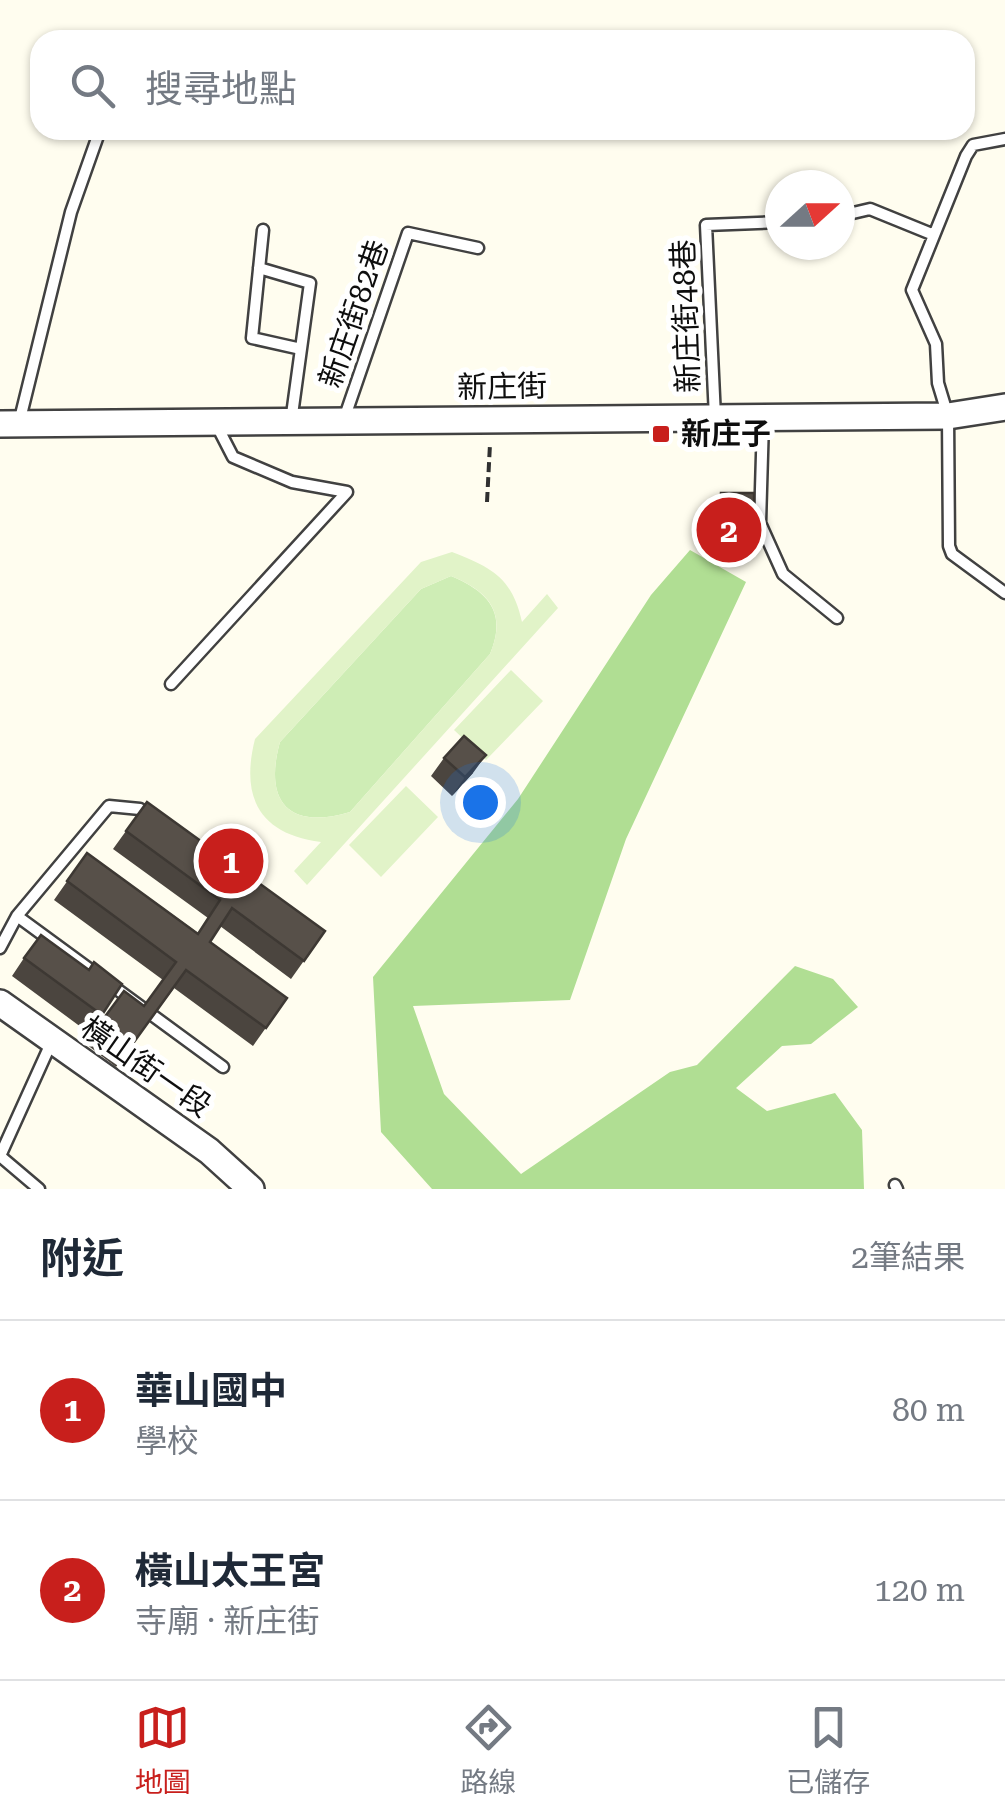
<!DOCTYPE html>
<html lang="zh-TW">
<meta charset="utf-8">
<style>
:root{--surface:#fff;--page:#f6f6f7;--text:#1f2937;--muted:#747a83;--line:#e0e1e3;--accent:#c81f1c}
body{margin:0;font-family:"Roboto Serif","Noto Sans TC",serif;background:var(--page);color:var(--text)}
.compass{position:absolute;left:765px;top:170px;width:90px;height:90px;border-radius:50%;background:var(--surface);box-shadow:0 2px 8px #0004;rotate:69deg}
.you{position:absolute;left:480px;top:802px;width:35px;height:35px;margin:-25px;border:8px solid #fff;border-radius:50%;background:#1a73e8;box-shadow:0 0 0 15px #1a73e833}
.badge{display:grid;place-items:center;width:65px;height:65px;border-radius:50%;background:var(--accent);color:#fff;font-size:32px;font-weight:700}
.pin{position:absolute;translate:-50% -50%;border:5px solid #fff;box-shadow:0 2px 10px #0006}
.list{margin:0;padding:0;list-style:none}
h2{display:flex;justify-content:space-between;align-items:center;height:130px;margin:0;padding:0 40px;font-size:42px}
h2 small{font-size:32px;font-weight:400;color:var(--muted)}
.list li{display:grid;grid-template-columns:65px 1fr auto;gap:30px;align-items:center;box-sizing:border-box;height:180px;padding:0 40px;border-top:2px solid var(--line)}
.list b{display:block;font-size:38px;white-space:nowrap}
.list p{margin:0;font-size:32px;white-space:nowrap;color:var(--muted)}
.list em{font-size:32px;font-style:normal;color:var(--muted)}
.icon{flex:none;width:55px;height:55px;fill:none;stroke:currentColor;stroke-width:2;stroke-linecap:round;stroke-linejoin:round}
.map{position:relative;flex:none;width:1005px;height:1189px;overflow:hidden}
.search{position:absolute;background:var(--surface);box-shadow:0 2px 8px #0004;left:30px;right:30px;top:30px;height:110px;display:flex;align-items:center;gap:25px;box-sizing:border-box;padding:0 35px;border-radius:30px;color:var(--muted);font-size:38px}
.sheet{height:490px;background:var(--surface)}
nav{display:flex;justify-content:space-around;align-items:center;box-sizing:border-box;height:140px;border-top:2px solid var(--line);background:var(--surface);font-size:28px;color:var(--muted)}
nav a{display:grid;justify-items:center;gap:5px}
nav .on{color:var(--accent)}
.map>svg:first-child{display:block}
.green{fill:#ceedb5}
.forest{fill:#b0de93}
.pitch{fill:#e1f3c8;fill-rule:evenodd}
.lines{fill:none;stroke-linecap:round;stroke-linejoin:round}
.service-casing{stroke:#414141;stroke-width:15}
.tertiary-casing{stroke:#414141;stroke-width:30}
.path{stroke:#303030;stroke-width:4;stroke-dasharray:10 5;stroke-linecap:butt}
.service{stroke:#fff;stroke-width:10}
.tertiary{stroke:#fff;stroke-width:25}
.wall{fill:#4b453f}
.shaded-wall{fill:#3d3833}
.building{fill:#575049;stroke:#3d3833;stroke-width:2.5}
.poi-dot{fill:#c81f1c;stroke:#fff;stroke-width:4}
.labels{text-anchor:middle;stroke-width:10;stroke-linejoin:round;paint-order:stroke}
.street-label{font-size:30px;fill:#0e0e0e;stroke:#fff}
.poi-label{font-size:30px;font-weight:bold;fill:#0e0e0e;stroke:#fff;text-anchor:start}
</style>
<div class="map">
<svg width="1005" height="1189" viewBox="0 0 1005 1189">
<rect width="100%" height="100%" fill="#fffdef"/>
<path class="green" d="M451,576C489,592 507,613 490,654L350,812C290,830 263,803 280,742L421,589Z"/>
<path class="forest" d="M690,550L746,582L626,839L570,1000L413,1006L444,1094L521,1174L670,1072L697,1065L795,966L833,979L858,1007L811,1044L782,1046L736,1088L767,1111L835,1093L862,1130L864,1189H432L381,1132L373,977L518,799L651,595Z"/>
<path class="pitch" d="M452,552C493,568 512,578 522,622L547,594L558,608L307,885L294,871L321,842C260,834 240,798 255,739L421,562ZM451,576C490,592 507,613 490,654L350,812C290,830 263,803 280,742L421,589Z
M511,670L543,701L486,760L454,730Z
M406,786L438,817L381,877L349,845Z"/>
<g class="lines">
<g class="service-casing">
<path id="service" d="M1005,139L973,145L966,156L912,290L936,344L938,383L948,416L949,546L952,554L1005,593
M840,216L870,209L934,235
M263,230L252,338L301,349
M259,268L310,283L291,422
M715,417L706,225L780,222
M763,421L760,523L783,574L837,618
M343,422L408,233L478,248
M19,423L71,212L100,130
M171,684L347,492L292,482L233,457L216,424
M17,916L223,1067
M0,948L17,916L109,806L140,809L151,817
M0,1156L52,1041
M0,1156L39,1189
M895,1185L897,1189"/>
</g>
<g class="tertiary-casing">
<path id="tertiary" d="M0,424L948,416L1005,407
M0,1003L209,1151L251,1189"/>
</g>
<path class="path" d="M487,502L490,444"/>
<use href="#service" class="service"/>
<use href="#tertiary" class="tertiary"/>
</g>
<path class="wall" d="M721,493L747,555L713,556L712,505Z
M444,758L473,773L452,796L431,776Z
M147,802L325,931L291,979L220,926L210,942L287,998L253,1046L174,988L116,1067L86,1044L124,991L144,1006L163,980L54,900L87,853L198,933L208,918L113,849Z
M24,958L102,1015L89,1033L12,976Z"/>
<path class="shaded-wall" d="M721,543H755L747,555L713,556Z
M486,755L473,773L452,796L465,777Z"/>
<path class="building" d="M721,493H754L755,543H721Z
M464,736L486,755L465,777L444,758Z
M147,802L325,931L304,961L232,908L210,942L287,998L266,1028L186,970L129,1049L98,1026L124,991L144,1006L176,962L67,881L87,853L198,934L220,900L126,831Z
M41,935L89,970L94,962L122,984L102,1015L24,958Z"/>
<rect class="poi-dot" x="651" y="424" width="20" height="20" rx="5"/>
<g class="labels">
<g class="street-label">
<text transform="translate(354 314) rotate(-71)" y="10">新庄街82巷</text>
<text transform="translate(686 316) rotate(-92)" y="10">新庄街48巷</text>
<text transform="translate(502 387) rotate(-1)" y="10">新庄街</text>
<text transform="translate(146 1067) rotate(35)" y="10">橫山街一段</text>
</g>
<g class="poi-label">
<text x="681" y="444">新庄子</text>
</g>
</g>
</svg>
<svg class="compass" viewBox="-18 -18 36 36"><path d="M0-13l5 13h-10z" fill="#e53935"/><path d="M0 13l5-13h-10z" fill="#747a83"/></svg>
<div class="you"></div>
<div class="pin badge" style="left:231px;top:861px">1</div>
<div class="pin badge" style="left:729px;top:530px">2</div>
<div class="search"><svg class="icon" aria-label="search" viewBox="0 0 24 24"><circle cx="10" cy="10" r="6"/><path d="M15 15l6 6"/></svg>搜尋地點</div>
</div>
<section class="sheet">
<h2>附近<small>2筆結果</small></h2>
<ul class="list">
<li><span class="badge">1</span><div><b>華山國中</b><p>學校</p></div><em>80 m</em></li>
<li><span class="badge">2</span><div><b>橫山太王宮</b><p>寺廟 · 新庄街</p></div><em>120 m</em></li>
</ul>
</section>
<nav>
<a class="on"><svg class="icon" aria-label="map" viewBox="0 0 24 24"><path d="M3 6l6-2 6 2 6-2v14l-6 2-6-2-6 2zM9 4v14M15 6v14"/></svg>地圖</a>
<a><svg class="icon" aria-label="directions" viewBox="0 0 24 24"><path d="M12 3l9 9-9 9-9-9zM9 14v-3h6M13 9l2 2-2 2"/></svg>路線</a>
<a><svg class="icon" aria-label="saved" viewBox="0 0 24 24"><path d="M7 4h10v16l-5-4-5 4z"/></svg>已儲存</a>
</nav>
